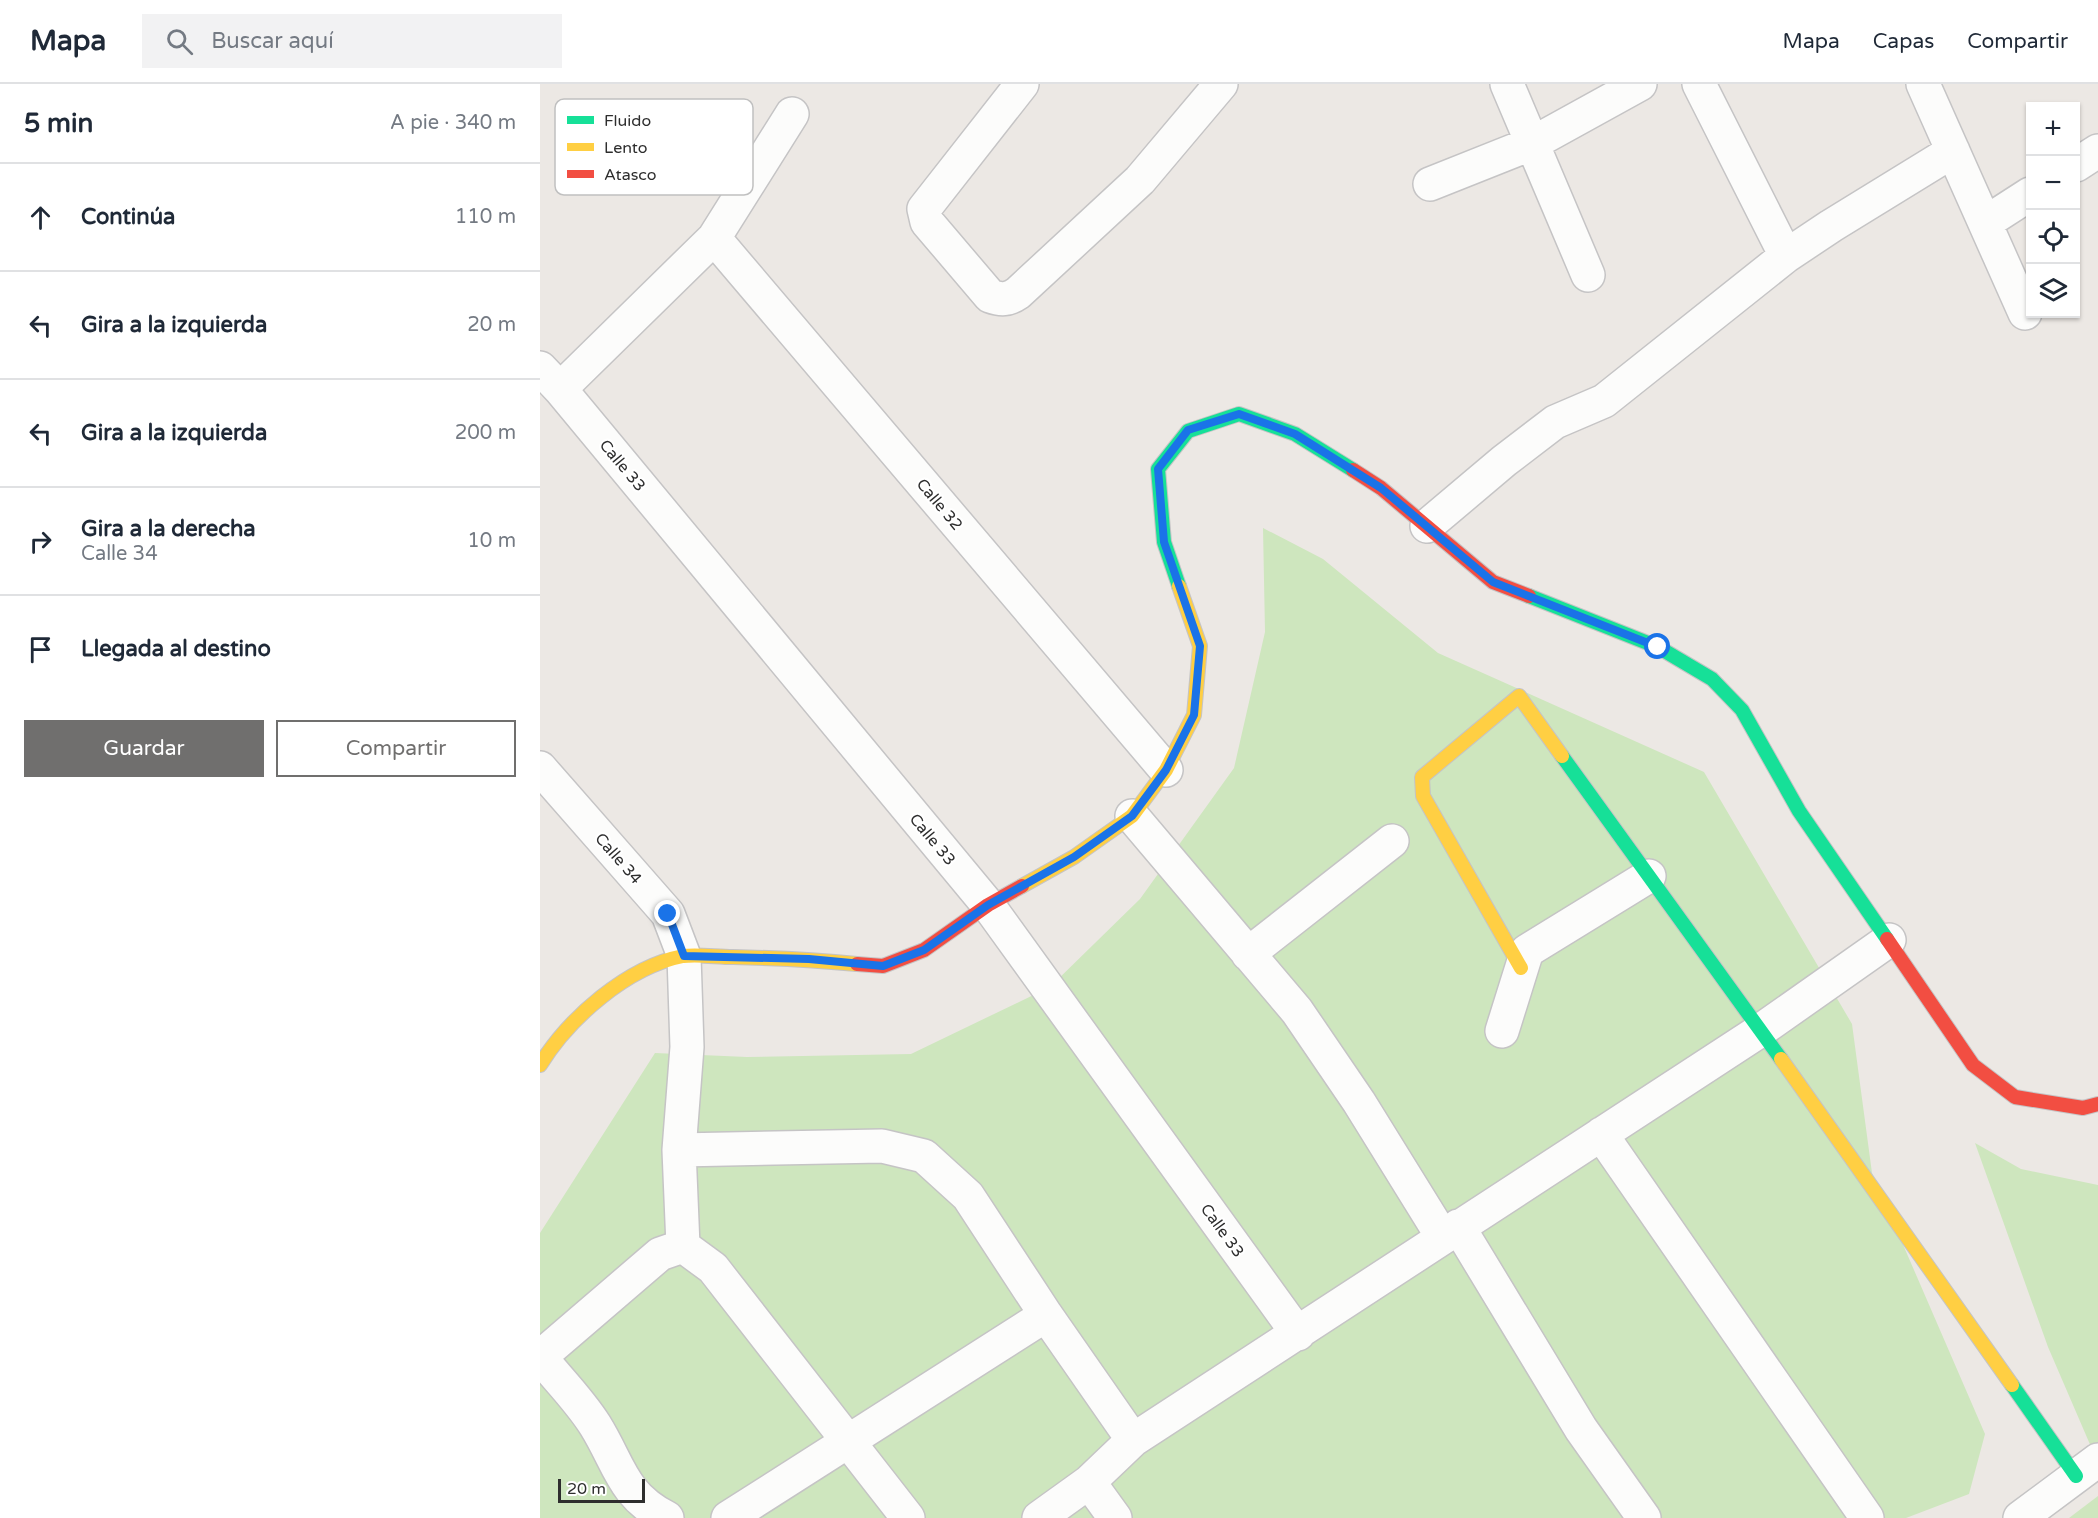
<!DOCTYPE html>
<html lang="es">
<meta charset="utf-8">
<style>
:root{--surface:#fff;--page:#f2f2f3;--text:#1f2937;--muted:#747a83;--line:#e0e1e3;--accent:#706f6e}
body{margin:0;font-family:"Varela Round",sans-serif;background:var(--page);color:var(--text)}
.controls{position:absolute;right:18px;top:18px;display:grid;overflow:hidden;border-radius:0px;box-shadow:0 2px 4px #0004}
.controls button{width:54px;height:54px;display:grid;place-items:center;padding:0;border:0;border-bottom:2px solid var(--line);background:var(--surface);color:var(--text);font:30px sans-serif}
.scale{position:absolute;left:18px;bottom:15px;width:87px;box-sizing:border-box;padding-left:6px;border:3px solid #2e2e2e;border-top:0;font-size:16px;line-height:21px;white-space:nowrap;color:#2e2e2e;-webkit-text-stroke:4px #fff;paint-order:stroke}
.stop{position:absolute;width:18px;height:18px;margin:-14px;border:4px solid #1a73e8;border-radius:50%;background:#fff}
.stop.end{background:#1a73e8;border-color:#fff;box-shadow:0 2px 6px #0008}
.list{margin:0;padding:0;list-style:none}
h2{display:flex;justify-content:space-between;align-items:center;height:78px;margin:0;padding:0 24px;font-size:26px}
h2 small{font-size:20px;font-weight:400;color:var(--muted)}
.list li{display:grid;grid-template-columns:39px 1fr auto;gap:18px;align-items:center;box-sizing:border-box;height:108px;padding:0 24px;border-top:2px solid var(--line)}
.list b{display:block;font-size:22px;white-space:nowrap}
.list p{margin:0;font-size:20px;white-space:nowrap;color:var(--muted)}
.list em{font-size:20px;font-style:normal;color:var(--muted)}
.actions{display:flex;gap:12px;padding:18px 24px}
.actions a{flex:1;padding:14px 0;border:2px solid var(--accent);border-radius:0px;text-align:center;font-size:21px;color:var(--accent)}
.actions .main{background:var(--accent);color:#fff}
.icon{flex:none;width:33px;height:33px;fill:none;stroke:currentColor;stroke-width:2;stroke-linecap:round;stroke-linejoin:round}
.map{position:relative;flex:none;width:1558px;height:1434px;overflow:hidden}
header{display:flex;align-items:center;gap:36px;box-sizing:border-box;height:84px;padding:0 30px;background:var(--surface);border-bottom:2px solid var(--line)}
header strong{font-size:28px}
nav{display:flex;gap:33px;margin-inline-start:auto;font-size:21px}
.search{width:420px;height:54px;background:var(--page);display:flex;align-items:center;gap:15px;box-sizing:border-box;padding:0 21px;border-radius:0px;color:var(--muted);font-size:22px}
main{display:flex}
aside{flex:1;background:var(--surface)}
.map>svg:first-child{display:block}
.green{fill:#cee6be}
.lines{fill:none;stroke-linecap:round;stroke-linejoin:round}
.street-casing{stroke:#c5c4c5;stroke-width:36}
.fast-casing{stroke:#c5c4c5;stroke-width:16}
.slow-casing{stroke:#c5c4c5;stroke-width:16}
.jam-casing{stroke:#c5c4c5;stroke-width:16}
.street{stroke:#fcfcfb;stroke-width:33}
.fast{stroke:#16e098;stroke-width:14}
.slow{stroke:#ffcf43;stroke-width:14}
.jam{stroke:#f24e42;stroke-width:14}
.route{stroke:#1a73e8;stroke-width:8}
.labels{text-anchor:middle;stroke-width:4.5;stroke-linejoin:round;paint-order:stroke}
.street-label{font-size:16px;fill:#2e2e2e;stroke:#fff}
.key{fill:#fff;stroke:#c0c0c0;stroke-width:1.5}
.key-label{font-size:16px;fill:#2e2e2e}
</style>
<header>
<strong>Mapa</strong>
<div class="search"><svg class="icon" aria-label="search" viewBox="0 0 24 24"><circle cx="10" cy="10" r="6"/><path d="M15 15l6 6"/></svg>Buscar aquí</div>
<nav><a>Mapa</a><a>Capas</a><a>Compartir</a></nav>
</header>
<main>
<aside>
<h2>5 min<small>A pie · 340 m</small></h2>
<ul class="list">
<li><svg class="icon" aria-label="ahead" viewBox="0 0 24 24"><path d="M12 20V5M6 11l6-6 6 6"/></svg><div><b>Continúa</b></div><em>110 m</em></li>
<li><svg class="icon" aria-label="left" viewBox="0 0 24 24"><path d="M17 20v-9H6M10 6l-5 5 5 5"/></svg><div><b>Gira a la izquierda</b></div><em>20 m</em></li>
<li><svg class="icon" aria-label="left" viewBox="0 0 24 24"><path d="M17 20v-9H6M10 6l-5 5 5 5"/></svg><div><b>Gira a la izquierda</b></div><em>200 m</em></li>
<li><svg class="icon" aria-label="right" viewBox="0 0 24 24"><path d="M7 20v-9h11M14 6l5 5-5 5"/></svg><div><b>Gira a la derecha</b><p>Calle 34</p></div><em>10 m</em></li>
<li><svg class="icon" aria-label="arrive" viewBox="0 0 24 24"><path d="M6 21V4h12l-3 4 3 4H6"/></svg><div><b>Llegada al destino</b></div></li>
</ul>
<div class="actions"><a class="main">Guardar</a><a>Compartir</a></div>
</aside>
<div class="map">
<svg width="1558" height="1434" viewBox="0 0 1558 1434">
<rect width="100%" height="100%" fill="#ece8e4"/>
<path class="green" d="M723,444L783,475L898,569L1164,688L1312,940L1332,1089L1445,1350L1429,1410L1366,1434H0V1149L115,969L207,973L371,970L510,903L600,815L694,684L725,548Z
M1435,1059L1481,1085L1558,1101V1379L1508,1263Z
M1558,1412V1434H1529Z"/>
<g class="lines">
<g class="street-casing">
<path id="street" d="M482,0L384,125L387,138L450,212C461,216 468,216 478,209L600,96L681,0
M967,0L1048,191
M1159,0L1246,172
M1383,0L1485,229
M1536,81L1558,67
M890,100L993,59L1100,0
M1445,139L1490,110
M174,154L626,686
M0,284L20,305L448,821L758,1250
M20,305L174,154L252,30
M887,442L964,377L1015,338L1064,317L1246,172L1291,142L1413,67
M0,684L128,830L144,872L147,963L139,1066L143,1162
M592,732L757,927L819,1018L902,1152
M708,870L852,757
M962,947L987,867L1109,792
M1061,1050L1327,1434
M139,1066L342,1062L384,1072L428,1112L506,1231L593,1356
M918,1142L1041,1345L1104,1434
M143,1162L173,1184L368,1434
M0,1273C18,1295 40,1317 55,1341C80,1381 81,1410 127,1434
M0,1273L120,1170L143,1162
M549,1398L575,1434
M188,1434L506,1231
M499,1434L549,1398L593,1356L1221,946L1349,856
M1480,1434L1558,1376"/>
</g>
<g class="fast-casing">
<path id="fast" d="M639,502L624,458L618,385L648,347L699,330L755,350L813,386
M989,512L1118,563L1172,595L1202,626L1259,727L1347,855
M1022,672L1241,975
M1472,1301L1536,1392"/>
</g>
<g class="slow-casing">
<path id="slow" d="M482,802L534,773L592,732L626,686L654,631L660,562L639,502
M981,884L883,712L882,693L979,612L1022,672
M1241,975L1472,1301
M0,981C29,934 87,883 143,872C158,870 177,873 193,873C235,874 276,876 317,880"/>
</g>
<g class="jam-casing">
<path id="jam" d="M813,386L841,404L953,498L989,512
M1347,855L1433,981L1475,1013L1543,1024L1558,1020
M317,880L343,882L384,866L448,821L482,802"/>
</g>
<use href="#street" class="street"/>
<use href="#fast" class="fast"/>
<use href="#slow" class="slow"/>
<use href="#jam" class="jam"/>
</g>
<g class="lines">
<path class="route" d="M128,830L144,872L269,875L343,882L384,866L448,821L534,773L592,732L626,686L654,631L660,562L624,458L618,385L648,346L699,330L755,350L841,404L953,498L1118,563"/>
</g>
<g class="labels">
<g class="street-label">
<text transform="translate(83 381) rotate(50)" y="6">Calle 33</text>
<text transform="translate(400 420) rotate(50)" y="6">Calle 32</text>
<text transform="translate(393 755) rotate(50)" y="6">Calle 33</text>
<text transform="translate(79 774) rotate(49)" y="6">Calle 34</text>
<text transform="translate(683 1146) rotate(54)" y="6">Calle 33</text>
</g>
</g>
<rect x="15" y="15" width="198" height="96" rx="9" class="key"/>
<rect x="27" y="32" width="27" height="8" fill="#16e098"/>
<rect x="27" y="59" width="27" height="8" fill="#ffcf43"/>
<rect x="27" y="86" width="27" height="8" fill="#f24e42"/>
<g class="key-label">
<text x="64" y="42">Fluido</text>
<text x="64" y="69">Lento</text>
<text x="64" y="96">Atasco</text>
</g>
</svg>
<div class="controls">
<button>+</button>
<button>−</button>
<button><svg class="icon" aria-label="locate" viewBox="0 0 24 24"><circle cx="12" cy="12" r="6"/><path d="M12 2v4M12 18v4M2 12h4M18 12h4"/></svg></button>
<button><svg class="icon" aria-label="layers" viewBox="0 0 24 24"><path d="M12 4l9 5-9 5-9-5zM3 14l9 5 9-5"/></svg></button>
</div>
<div class="scale">20 m</div>
<div class="stop" style="left:1118px;top:563px"></div>
<div class="stop end" style="left:128px;top:830px"></div>
</div>
</main>
